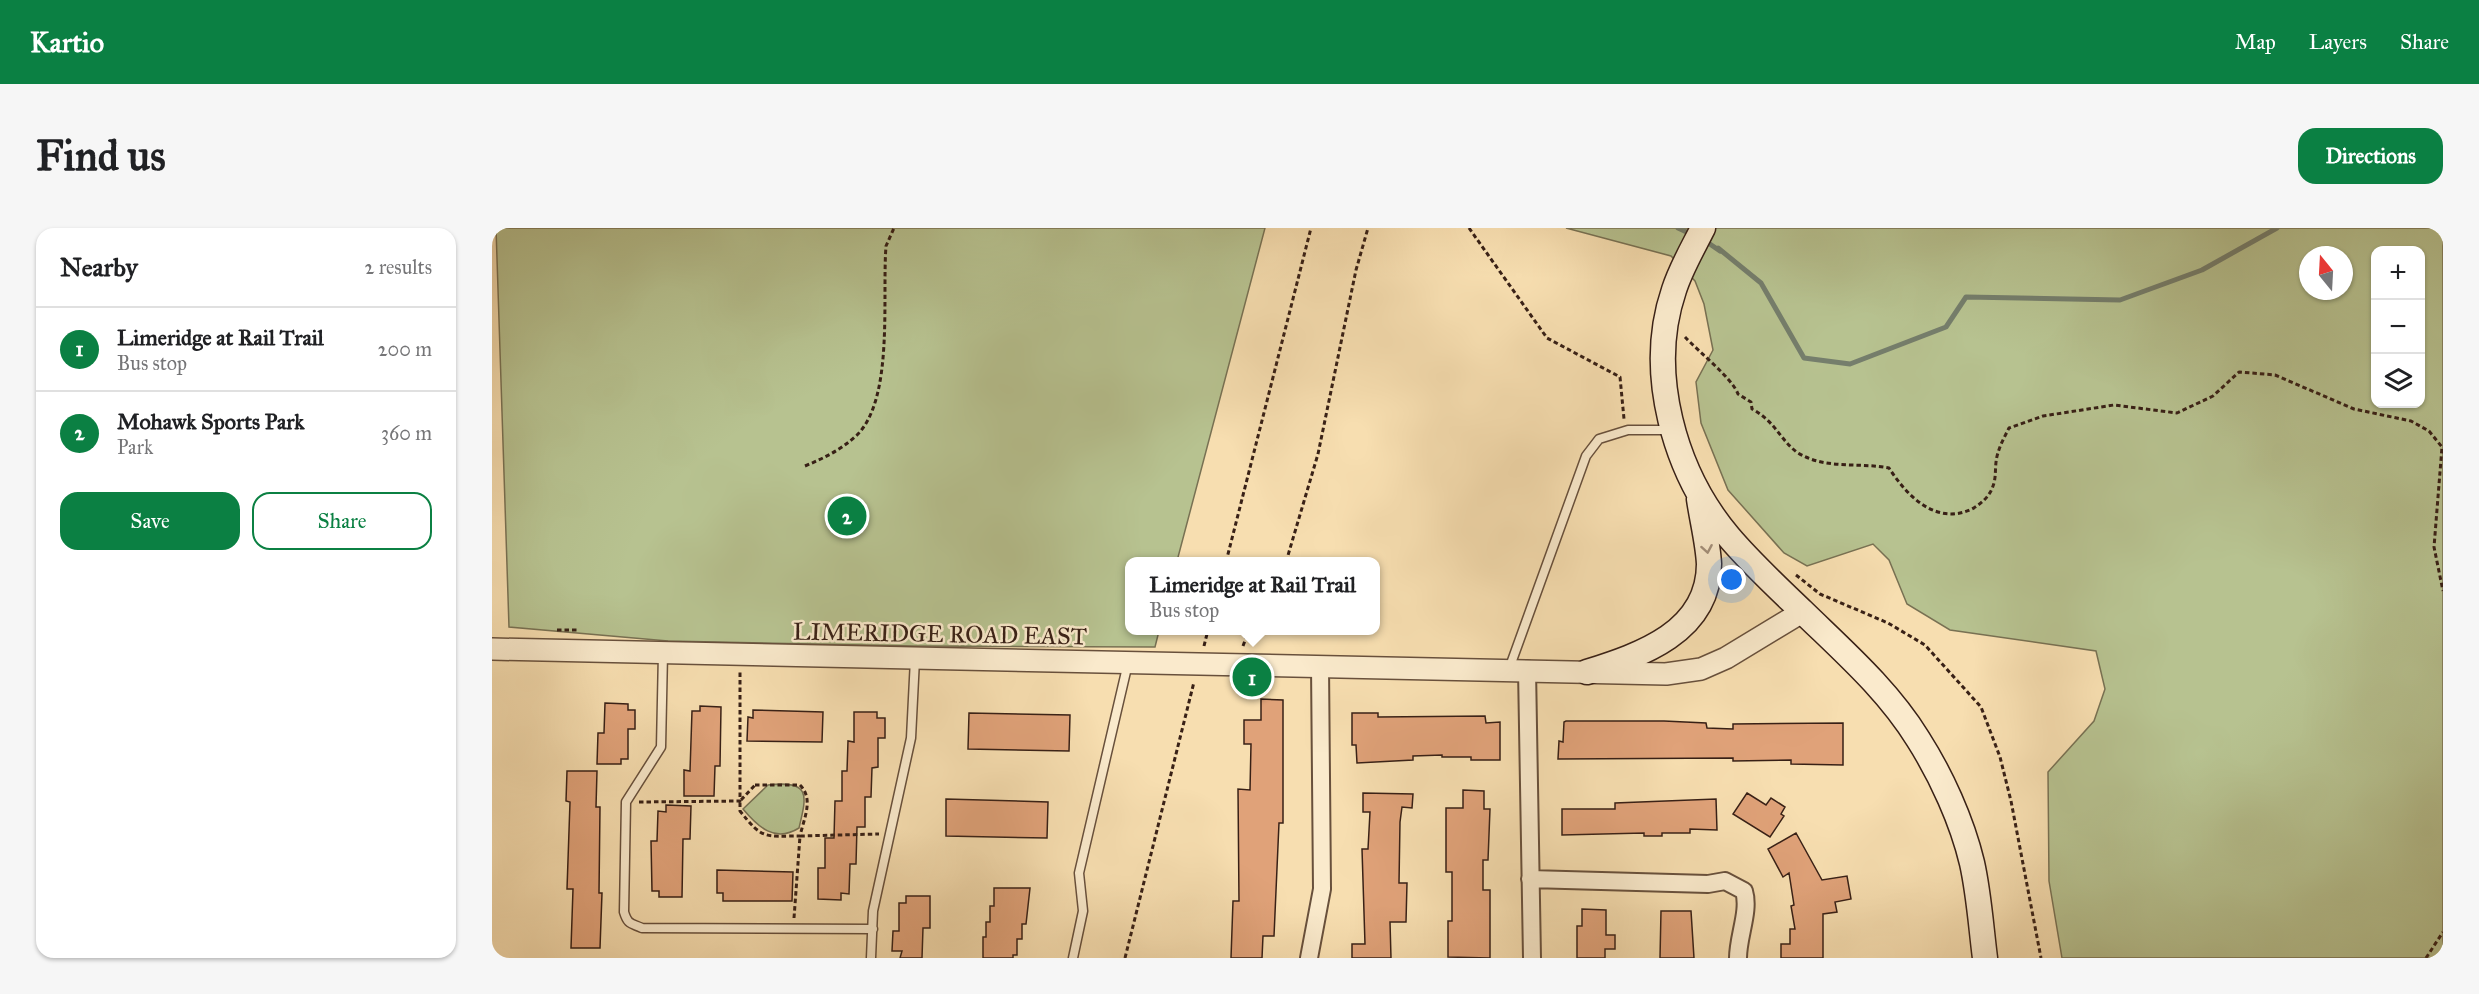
<!DOCTYPE html>
<meta charset="utf-8">
<style>
:root{--surface:#fff;--page:#f6f6f6;--text:#202124;--muted:#757577;--line:#e0e0e0;--accent:#0b8043}
body{margin:0;font-family:"IM FELL Great Primer",serif;background:var(--page);color:var(--text)}
.controls{position:absolute;right:18px;top:18px;display:grid;overflow:hidden;border-radius:12px;box-shadow:0 2px 4px #0004}
.controls button{width:54px;height:54px;display:grid;place-items:center;padding:0;border:0;border-bottom:2px solid var(--line);background:var(--surface);color:var(--text);font:30px sans-serif}
.compass{position:absolute;left:1807px;top:18px;width:54px;height:54px;border-radius:50%;background:var(--surface);box-shadow:0 2px 4px #0004;rotate:342deg}
.you{position:absolute;left:1240px;top:352px;width:21px;height:21px;margin:-15px;border:4px solid #fff;border-radius:50%;background:#1a73e8;box-shadow:0 0 0 9px #1a73e833}
.badge{display:grid;place-items:center;width:39px;height:39px;border-radius:50%;background:var(--accent);color:#fff;font-size:20px;font-weight:700}
.pin{position:absolute;translate:-50% -50%;border:3px solid #fff;box-shadow:0 2px 6px #0006}
.popup{position:absolute;left:633px;top:329px;width:255px;height:78px;box-sizing:border-box;display:grid;place-content:center;border-radius:12px;background:var(--surface);filter:drop-shadow(0 2px 4px #0005);font-size:20px;white-space:nowrap;color:var(--muted)}
.popup b{font-size:22px;color:var(--text)}
.popup::after{content:'';position:absolute;left:50%;top:100%;margin-left:-12px;border:12px solid transparent;border-top-color:var(--surface)}
.list{margin:0;padding:0;list-style:none}
h2{display:flex;justify-content:space-between;align-items:center;height:78px;margin:0;padding:0 24px;font-size:26px}
h2 small{font-size:20px;font-weight:400;color:var(--muted)}
.list li{display:grid;grid-template-columns:39px 1fr auto;gap:18px;align-items:center;box-sizing:border-box;height:84px;padding:0 24px;border-top:2px solid var(--line)}
.list b{display:block;font-size:22px;white-space:nowrap}
.list p{margin:0;font-size:20px;white-space:nowrap;color:var(--muted)}
.list em{font-size:20px;font-style:normal;color:var(--muted)}
.actions{display:flex;gap:12px;padding:18px 24px}
.actions a{flex:1;padding:14px 0;border:2px solid var(--accent);border-radius:18px;text-align:center;font-size:21px;color:var(--accent)}
.actions .main{background:var(--accent);color:#fff}
.icon{flex:none;width:33px;height:33px;fill:none;stroke:currentColor;stroke-width:2;stroke-linecap:round;stroke-linejoin:round}
.map{position:relative;flex:none;width:1951px;height:730px;overflow:hidden;border-radius:18px}
header{display:flex;align-items:center;gap:36px;box-sizing:border-box;height:84px;padding:0 30px;background:var(--accent);color:#fff}
header strong{font-size:28px}
nav{display:flex;gap:33px;margin-inline-start:auto;font-size:21px}
.intro{display:flex;align-items:center;justify-content:space-between;box-sizing:border-box;height:144px;padding:0 36px}
h1{margin:0;font-size:42px}
.button{padding:15px 27px;border-radius:18px;background:var(--accent);color:#fff;font-size:21px;font-weight:700}
main{display:flex;gap:36px;padding:0 36px}
aside{flex:1;background:var(--surface);border-radius:18px;box-shadow:0 2px 4px #0004}
.map>svg:first-child{display:block}
.green{fill:#b7c290;stroke:#787153;stroke-width:1.5;fill-rule:evenodd}
.lines{fill:none;stroke-linecap:round;stroke-linejoin:round}
.stream{stroke:#757e6c;stroke-width:5}
.building{fill:#e0a279;stroke:#382016;stroke-width:1.5}
.service-casing{stroke:#68503c;stroke-width:11}
.minor-casing{stroke:#68503c;stroke-width:20}
.tertiary-casing{stroke:#68503c;stroke-width:24}
.secondary-casing{stroke:#382016;stroke-width:27}
.path{stroke:#382016;stroke-width:3;stroke-dasharray:4.5 3;stroke-linecap:butt}
.service{stroke:#faeacc;stroke-width:8}
.minor{stroke:#faeacc;stroke-width:16}
.tertiary{stroke:#faeacc;stroke-width:21}
.secondary{stroke:#faeacc;stroke-width:24}
.oneway{stroke:#a38f7a}
.labels{text-anchor:middle;stroke-width:5;stroke-linejoin:round;paint-order:stroke}
.street-label{font-size:24px;fill:#382016;stroke:#faeacc}
</style>
<header>
<strong>Kartio</strong>
<nav><a>Map</a><a>Layers</a><a>Share</a></nav>
</header>
<div class="intro"><h1>Find us</h1><a class="button">Directions</a></div>
<main>
<aside>
<h2>Nearby<small>2 results</small></h2>
<ul class="list">
<li><span class="badge">1</span><div><b>Limeridge at Rail Trail</b><p>Bus stop</p></div><em>200 m</em></li>
<li><span class="badge">2</span><div><b>Mohawk Sports Park</b><p>Park</p></div><em>360 m</em></li>
</ul>
<div class="actions"><a class="main">Save</a><a>Share</a></div>
</aside>
<div class="map">
<svg width="1951" height="730" viewBox="0 0 1951 730">
<rect width="100%" height="100%" fill="#f7deb0"/>
<filter id="stains"><feTurbulence type="fractalNoise" baseFrequency=".00333" numOctaves="4"/><feColorMatrix values="0 0 0 0 .2 0 0 0 0 .09 0 0 0 0 .02 0 0 0 .5 -.17"/></filter>
<radialGradient id="worn" r=".72"><stop offset=".6" stop-color="#630" stop-opacity="0"/><stop offset="1" stop-color="#630" stop-opacity=".3"/></radialGradient>
<path class="green" d="M4,0H773L685,333L637,334V402L667,403L663,419L421,418L176,413L17,399Z
M1074,0H1951V730H1570L1557,653L1556,544L1602,493L1613,461L1604,423L1458,402L1415,376L1397,332L1381,316L1315,338L1292,325L1236,262L1209,195L1204,154L1221,122L1212,76L1203,53L1179,28ZM1884,22H1928V176H1884ZM1816,27H1852V63H1816Z
M276,557C319,552 315,567 307,600C283,615 266,599 251,581Z"/>
<g class="lines">
<path class="stream" d="M1186,0L1201,7
M1212,12L1228,23L1226,20L1269,55L1312,130L1358,136L1454,99L1474,69L1628,72L1710,42L1785,0"/>
</g>
<path class="building" d="M769,471L791,472V595H787L782,708H771L770,730H739L741,673H747L746,561L758,562L759,516H752V492H769Z
M113,475L136,476V482H143V501H136V531H129V536H105L106,505H112Z
M208,478L229,479L228,538H223L222,568H192V542L198,543L200,483H208Z
M261,482L331,484L330,514L255,513L256,489L261,490Z
M362,484H385V490H393V510H386V539L380,540L379,569H373V599H365L364,636H358L357,666L349,665V672L326,671V640H333V610H342L343,573H350V543H355L356,513L362,514Z
M477,485L578,487L577,523L476,521Z
M860,485H886V489L993,488L994,495L1008,494V532H979V529H950V527L921,528V532L865,535L864,517H860Z
M1074,493H1172L1214,495L1215,500L1241,501V496L1351,495V537L1299,536V532L1241,533V530L1066,531L1067,513L1071,514L1072,494Z
M75,543H105L104,579H108L107,665H110L108,720H79L81,661H75L78,574L74,573Z
M971,562L992,563V581H998L996,632H991V662H998V730L956,729V693H960V644H954V580H971Z
M871,565L921,566L920,580L910,579L908,594L907,655H915L914,694H898L899,730H860V716H873L870,621H876L878,584H871Z
M1255,565L1274,577L1279,570L1293,579L1289,586L1292,588L1278,609L1241,586Z
M454,571L556,574L555,610L454,608Z
M1224,571L1225,602L1198,601V605H1170V608H1152V605L1070,607V581H1123V575Z
M174,577L199,578L198,611H191L190,669H167V663H160L159,613H165L166,583L174,584Z
M1304,605L1330,652L1355,648L1359,671L1343,674L1345,684L1331,686V730H1289V716H1298V701H1303L1299,678L1302,677L1297,645L1291,649L1276,621Z
M225,642L301,644L300,673H231V665H225Z
M502,660H538L534,696H530V711H525V727H521V730H491V709H494V694H498V678H502Z
M414,668H438V700H431L430,730H408L410,723H400L401,703H407V675H414Z
M1090,681L1114,682V707H1123V721H1113V730H1085V698H1090Z
M1169,683H1199L1202,730H1168Z"/>
<g class="lines">
<g class="service-casing">
<path id="service" d="M171,425L169,519L134,574L132,684C136,697 139,695 150,700L381,701
M1017,441L1094,228L1107,211L1136,202H1178
M379,730L381,683L419,510L423,431
M581,730L591,683L587,645L636,435"/>
</g>
<g class="minor-casing">
<path id="minor" d="M1035,441L1040,730
M1038,651L1216,656L1233,653L1252,663C1258,683 1246,708 1246,730
M817,730L830,661L828,437"/>
</g>
<g class="tertiary-casing">
<path id="tertiary" d="M0,421L1174,446L1209,441L1234,430L1310,384"/>
</g>
<g class="secondary-casing">
<path id="secondary" d="M1211,0C1201,20 1189,40 1182,62C1154,144 1182,244 1237,309C1259,335 1285,359 1310,383C1351,423 1395,461 1426,511C1449,547 1470,593 1480,635C1487,666 1489,699 1493,730
M1095,444C1149,427 1217,404 1217,336C1216,315 1210,292 1207,271"/>
</g>
<path class="path" d="M977,0L1055,110L1128,149L1132,191
M1193,109C1207,124 1240,150 1246,166L1259,174L1260,181C1284,194 1288,212 1306,225C1334,242 1367,234 1397,240C1415,268 1444,298 1480,281C1489,276 1498,268 1501,258C1505,248 1502,236 1506,225C1508,217 1513,208 1517,200L1551,188L1622,177L1685,185L1721,168L1747,144L1783,147L1862,181L1919,193L1937,203L1950,219L1942,319L1951,363
M313,238C332,230 349,222 365,207C402,170 390,70 394,18L402,0
M734,334L819,0
M794,334L826,226L864,42L876,0
M1304,347L1328,366L1396,395L1433,417L1489,479L1508,529L1519,573L1549,730
M65,402H85
M712,418L716,402
M751,418L757,402
M263,557H308C322,571 312,590 308,608C272,608 271,612 248,583V573Z
M147,574L248,573V443
M302,690L308,608L387,606
M633,730L702,454
M1934,730L1951,704"/>
<use href="#service" class="service"/>
<use href="#minor" class="minor"/>
<use href="#tertiary" class="tertiary"/>
<use href="#secondary" class="secondary"/>
</g>
<defs><path id="oneway-chevron" d="M-2-3.5L2.5 0L-2 3.5" fill="none" stroke-width="1.6" stroke-linecap="round" stroke-linejoin="round" transform="scale(1.5)"/></defs>
<use class="oneway" href="#oneway-chevron" transform="translate(1215 321) rotate(80)"/>
<g class="labels">
<g class="street-label">
<text transform="translate(448 406) rotate(1)" y="8">LIMERIDGE ROAD EAST</text>
</g>
</g>
<rect width="100%" height="100%" filter="url(#stains)"/>
<rect width="100%" height="100%" fill="url(#worn)"/>
</svg>
<div class="controls">
<button>+</button>
<button>−</button>
<button><svg class="icon" aria-label="layers" viewBox="0 0 24 24"><path d="M12 4l9 5-9 5-9-5zM3 14l9 5 9-5"/></svg></button>
</div>
<svg class="compass" viewBox="-18 -18 36 36"><path d="M0-13l5 13h-10z" fill="#e53935"/><path d="M0 13l5-13h-10z" fill="#757577"/></svg>
<div class="you"></div>
<div class="pin badge" style="left:760px;top:449px">1</div>
<div class="popup"><b>Limeridge at Rail Trail</b>Bus stop</div>
<div class="pin badge" style="left:355px;top:288px">2</div>
</div>
</main>
